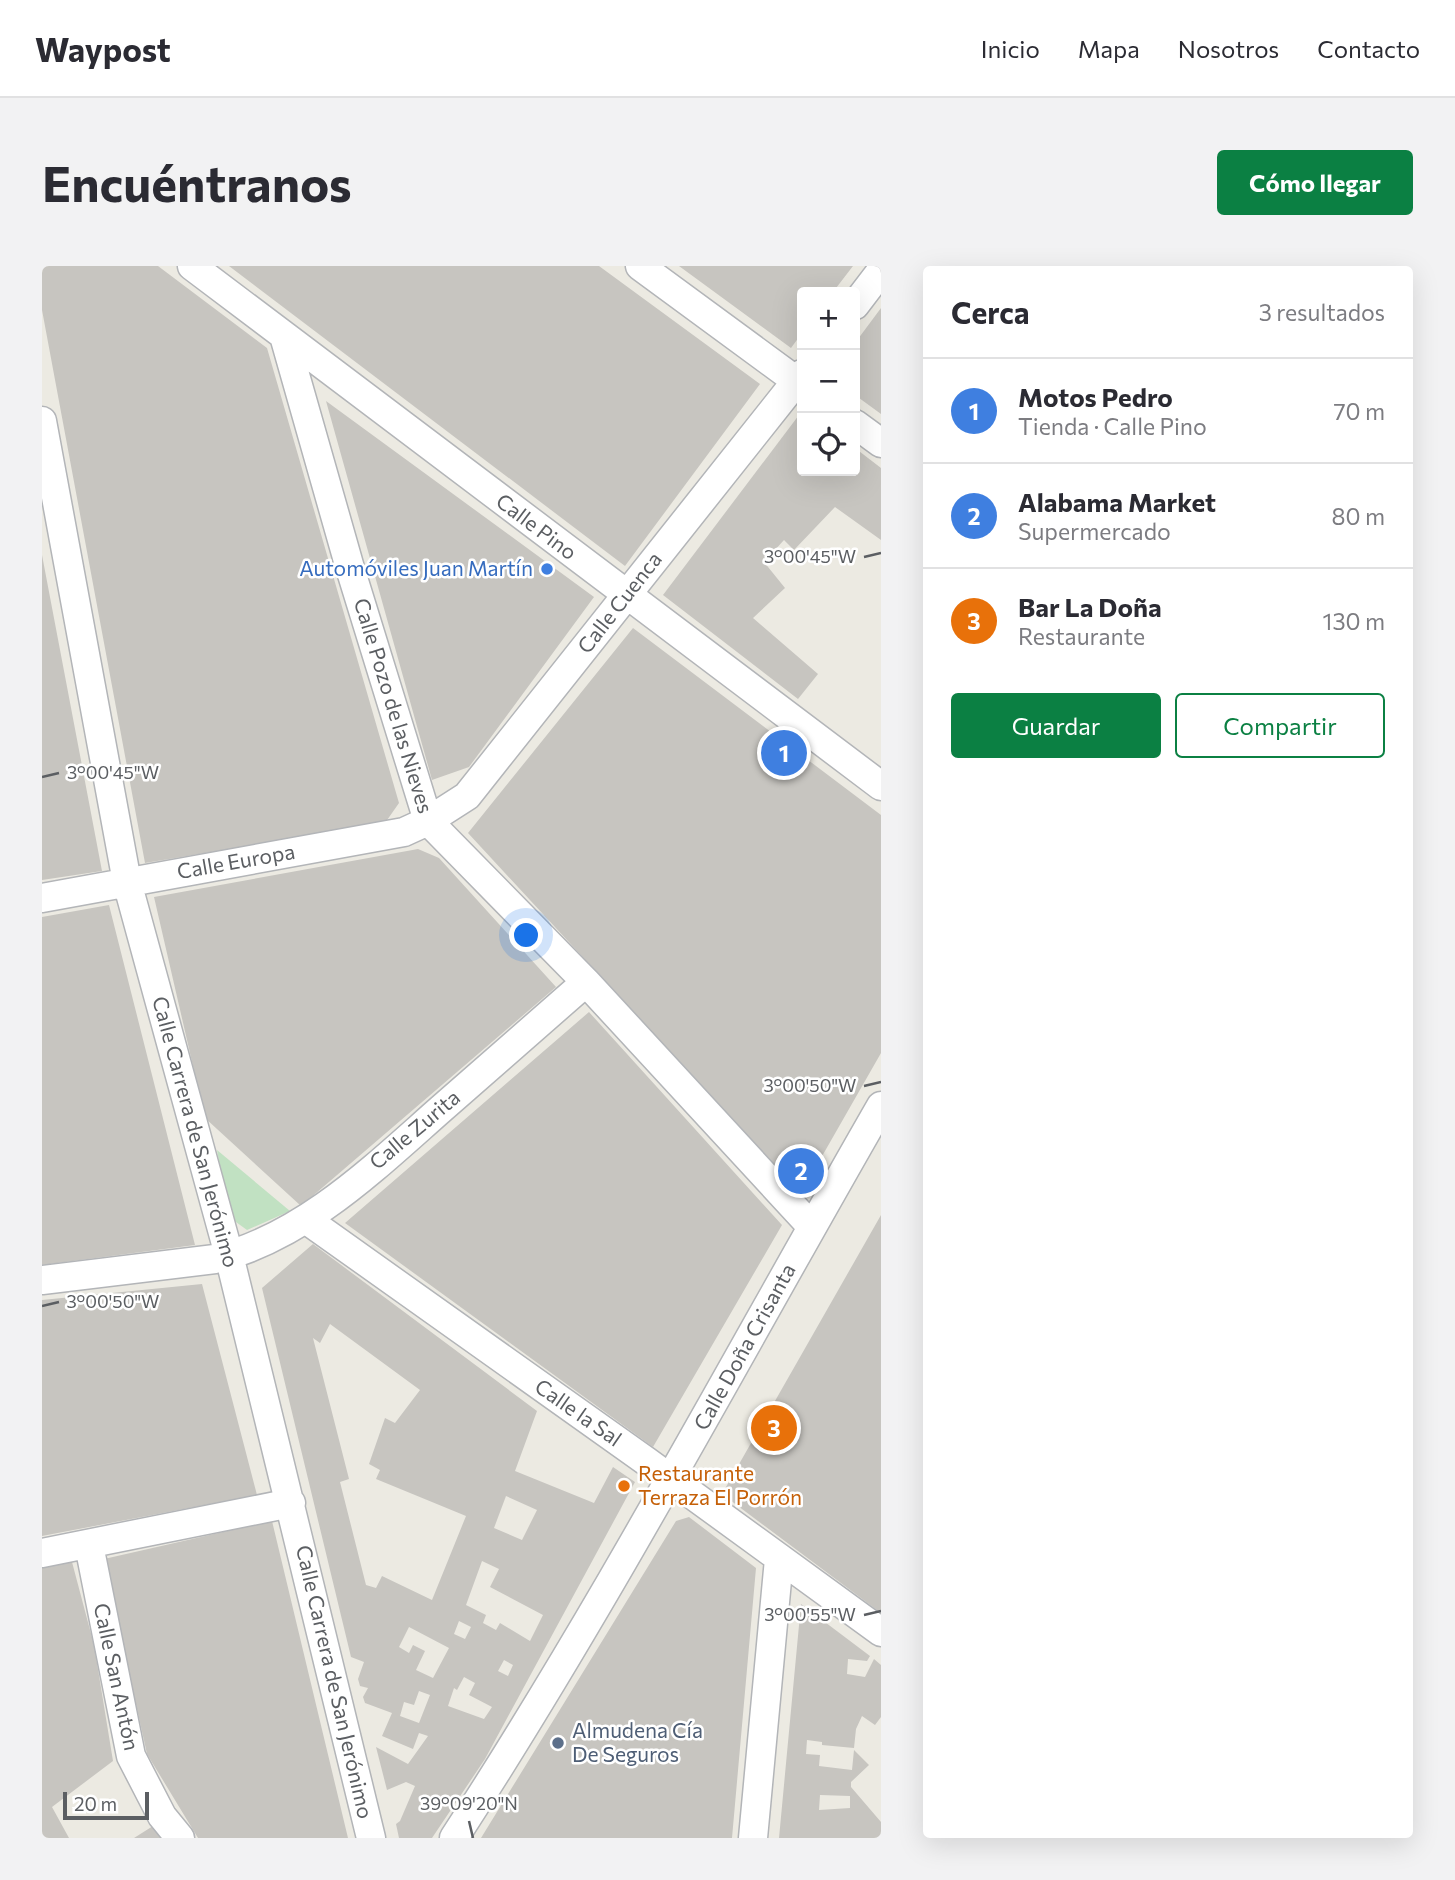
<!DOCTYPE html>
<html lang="es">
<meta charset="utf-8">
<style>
:root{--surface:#fff;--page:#f2f2f3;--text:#2b2b33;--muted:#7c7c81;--line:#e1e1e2;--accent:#0b8043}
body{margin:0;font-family:Commissioner,sans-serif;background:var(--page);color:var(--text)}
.controls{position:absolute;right:21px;top:21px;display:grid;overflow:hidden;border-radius:7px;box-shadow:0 7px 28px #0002}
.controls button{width:63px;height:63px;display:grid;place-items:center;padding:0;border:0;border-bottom:2px solid var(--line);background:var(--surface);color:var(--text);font:35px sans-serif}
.scale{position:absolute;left:21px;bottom:18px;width:86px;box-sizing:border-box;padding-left:7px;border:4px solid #5b5e62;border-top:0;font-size:19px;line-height:24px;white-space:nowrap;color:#5b5e62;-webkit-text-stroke:5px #fff;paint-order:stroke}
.you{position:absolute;left:485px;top:670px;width:24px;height:24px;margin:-18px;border:5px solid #fff;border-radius:50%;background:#1a73e8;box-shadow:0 0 0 10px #1a73e833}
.badge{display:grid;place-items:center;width:46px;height:46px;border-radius:50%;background:var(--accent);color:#fff;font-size:23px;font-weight:700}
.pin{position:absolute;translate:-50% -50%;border:4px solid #fff;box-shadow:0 2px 7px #0006}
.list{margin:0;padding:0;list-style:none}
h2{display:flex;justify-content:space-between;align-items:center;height:91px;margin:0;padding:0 28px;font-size:30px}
h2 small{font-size:23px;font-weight:400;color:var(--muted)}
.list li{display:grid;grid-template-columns:46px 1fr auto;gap:21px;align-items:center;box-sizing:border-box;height:105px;padding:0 28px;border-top:2px solid var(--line)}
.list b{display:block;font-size:26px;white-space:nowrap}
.list p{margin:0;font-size:23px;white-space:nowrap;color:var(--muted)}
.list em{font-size:23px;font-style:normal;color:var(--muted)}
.actions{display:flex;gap:14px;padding:21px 28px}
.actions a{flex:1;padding:16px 0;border:2px solid var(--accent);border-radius:7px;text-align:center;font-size:24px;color:var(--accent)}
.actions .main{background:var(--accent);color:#fff}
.icon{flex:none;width:38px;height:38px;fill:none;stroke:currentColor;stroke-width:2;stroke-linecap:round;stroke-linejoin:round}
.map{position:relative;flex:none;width:839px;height:1572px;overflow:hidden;border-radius:7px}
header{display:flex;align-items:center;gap:42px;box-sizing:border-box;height:98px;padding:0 35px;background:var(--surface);border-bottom:2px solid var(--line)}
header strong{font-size:33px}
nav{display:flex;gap:38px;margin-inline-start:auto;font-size:24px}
.intro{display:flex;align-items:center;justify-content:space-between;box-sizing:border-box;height:168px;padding:0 42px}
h1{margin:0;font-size:49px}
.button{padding:18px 32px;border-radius:7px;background:var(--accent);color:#fff;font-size:24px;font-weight:700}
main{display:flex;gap:42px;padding:0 42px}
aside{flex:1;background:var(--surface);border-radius:7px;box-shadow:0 7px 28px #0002}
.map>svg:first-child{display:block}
.green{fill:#c1e1c2}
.building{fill:#c7c5c0;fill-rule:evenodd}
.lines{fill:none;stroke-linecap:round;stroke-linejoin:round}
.street-casing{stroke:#b3b5b8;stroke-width:31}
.street{stroke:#fff;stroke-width:28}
.ticks{fill:none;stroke:#5b5e62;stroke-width:2.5}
.shop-dot{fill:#3f7fe0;stroke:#fff;stroke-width:2.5}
.food-dot{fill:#e8710a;stroke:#fff;stroke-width:2.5}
.service-dot{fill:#5c6f8a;stroke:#fff;stroke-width:2.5}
.labels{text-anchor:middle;stroke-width:5;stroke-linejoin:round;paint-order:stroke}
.street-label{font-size:21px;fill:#5b5e62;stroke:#fff}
.shop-label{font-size:21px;fill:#366cbe;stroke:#fff;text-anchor:end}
.food-label{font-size:21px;fill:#c56008;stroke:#fff;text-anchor:start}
.service-label{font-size:21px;fill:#4e5e75;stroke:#fff;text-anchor:start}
.ticks-label{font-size:18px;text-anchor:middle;fill:#5b5e62;stroke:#fff;stroke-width:5;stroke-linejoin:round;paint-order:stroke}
</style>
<header>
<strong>Waypost</strong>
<nav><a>Inicio</a><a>Mapa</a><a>Nosotros</a><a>Contacto</a></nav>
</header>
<div class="intro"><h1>Encuéntranos</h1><a class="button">Cómo llegar</a></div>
<main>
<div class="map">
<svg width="839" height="1572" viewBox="0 0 839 1572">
<rect width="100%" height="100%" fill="#eceae2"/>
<path class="green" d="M175,884L248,945L205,964L187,951Z"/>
<path class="building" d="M0,0H116L225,82L357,537L343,557L103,597L0,44Z
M187,0H557L718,118L583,300Z
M637,0H811L791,26H760V67L749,82Z
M839,42V148L813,129V77Z
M284,135L552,331L427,501L390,514Z
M760,145V205H813V182L839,202V274L793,241L752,284L742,274L722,296L743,322L711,352L776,408L756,433L621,329Z
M0,289L60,605L0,614Z
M591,362L839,549V787L759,927L426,567Z
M376,583L397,592L514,721L259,940L163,852L112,631Z
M67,639L153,979L0,999V651Z
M547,746L740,959L611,1181L303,957Z
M839,949V1347L680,1228Z
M271,978L495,1145L473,1205L552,1237L571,1201L593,1216L443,1493L390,1572H357L354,1558L358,1555L373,1520L364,1516L345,1524L334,1481L366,1498L386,1470L377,1467L371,1483L340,1470L350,1447L323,1437L321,1431L326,1422L318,1420L316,1413L322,1396L309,1391L220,1022ZM288,1058L378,1124L353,1157L343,1152L327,1198L338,1204L334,1213L424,1250L390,1334L340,1310L334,1322L324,1319L298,1216L307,1213L271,1072L278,1077ZM464,1230L495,1244L480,1274L452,1262ZM440,1295L457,1303L448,1321L501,1349L488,1375L458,1357L454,1364L441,1357L444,1349L424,1339ZM417,1355L429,1361L423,1373L412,1368ZM367,1361L407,1382L391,1412L374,1404L383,1385L371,1379L367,1387L357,1381ZM462,1394L471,1399L466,1410L456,1405ZM422,1411L433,1417L427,1429L450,1441L442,1453L406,1440L412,1422L415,1424ZM377,1425L388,1429L377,1457L358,1450L362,1436L372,1439Z
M160,1018L215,1229L0,1270V1034Z
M647,1251L714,1302L690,1572H439L634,1255Z
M230,1255L306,1572H156L105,1488L62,1293Z
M30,1296L52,1379L71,1495L10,1541L27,1572H0V1302Z
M759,1338L828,1390L825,1395L806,1393L805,1408L823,1411L832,1393L839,1399V1451L833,1459L820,1450L814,1463L812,1482L780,1479V1476L765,1474L764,1488L778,1489L777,1500L810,1504L812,1484L827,1499L809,1516V1521L839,1556V1572H737ZM778,1529L808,1530V1542L777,1544Z
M111,1560L120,1572H92Z"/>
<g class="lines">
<g class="street-casing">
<path id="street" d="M150,0L839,520
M598,0L760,119
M813,39L839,5
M242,70L308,302L386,555L544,716L770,961
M0,155L85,616L187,989L329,1572
M813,158L839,177
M0,632L362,566L386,555L425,530L760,108
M265,954L604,1195L839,1366
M0,1014L173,993C262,971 332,902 399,843C447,801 495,759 544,716
M47,1279L89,1490L120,1550L138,1572
M0,1287L249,1237
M412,1572C566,1335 698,1085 839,840
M711,1572L737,1293"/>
</g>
<use href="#street" class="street"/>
</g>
<path class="ticks" d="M822,291L839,287M0,511L17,507M822,820L839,816M0,1040L17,1036M822,1349L839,1345M427,1555L431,1572"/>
<circle class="shop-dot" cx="505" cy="303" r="7"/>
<circle class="food-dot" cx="582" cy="1220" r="7"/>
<circle class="service-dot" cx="516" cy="1477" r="7"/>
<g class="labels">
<g class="street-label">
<text transform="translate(494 261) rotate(37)" y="7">Calle Pino</text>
<text transform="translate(578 337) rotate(-52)" y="7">Calle Cuenca</text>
<text transform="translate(351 440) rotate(73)" y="7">Calle Pozo de las Nieves</text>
<text transform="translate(194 596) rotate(-10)" y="7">Calle Europa</text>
<text transform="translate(373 864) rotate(-40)" y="7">Calle Zurita</text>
<text transform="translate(153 866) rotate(75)" y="7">Calle Carrera de San Jerónimo</text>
<text transform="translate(703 1081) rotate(-61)" y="7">Calle Doña Crisanta</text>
<text transform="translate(536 1147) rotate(35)" y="7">Calle la Sal</text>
<text transform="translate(74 1411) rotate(78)" y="7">Calle San Antón</text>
<text transform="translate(292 1416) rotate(77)" y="7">Calle Carrera de San Jerónimo</text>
</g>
<g class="shop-label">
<text x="491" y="310">Automóviles Juan Martín</text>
</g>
<g class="food-label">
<text x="596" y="1215">Restaurante<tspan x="596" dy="24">Terraza El Porrón</tspan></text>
</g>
<g class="service-label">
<text x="530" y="1472">Almudena Cía<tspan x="530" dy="24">De Seguros</tspan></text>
</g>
</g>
<g class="ticks-label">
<text x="768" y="297">3°00'45"W</text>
<text x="71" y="513">3°00'45"W</text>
<text x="768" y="826">3°00'50"W</text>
<text x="71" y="1042">3°00'50"W</text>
<text x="768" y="1355">3°00'55"W</text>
<text x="427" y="1544">39°09'20"N</text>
</g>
</svg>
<div class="controls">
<button>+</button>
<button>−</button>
<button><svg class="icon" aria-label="locate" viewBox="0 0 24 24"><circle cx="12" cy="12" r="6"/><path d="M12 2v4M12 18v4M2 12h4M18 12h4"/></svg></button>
</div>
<div class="scale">20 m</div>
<div class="you"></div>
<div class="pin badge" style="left:742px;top:487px;background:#3f7fe0">1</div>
<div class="pin badge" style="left:759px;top:905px;background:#3f7fe0">2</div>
<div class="pin badge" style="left:732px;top:1162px;background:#e8710a">3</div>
</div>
<aside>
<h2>Cerca<small>3 resultados</small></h2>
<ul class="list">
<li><span class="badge" style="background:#3f7fe0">1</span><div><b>Motos Pedro</b><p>Tienda · Calle Pino</p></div><em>70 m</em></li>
<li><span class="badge" style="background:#3f7fe0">2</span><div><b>Alabama Market</b><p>Supermercado</p></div><em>80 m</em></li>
<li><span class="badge" style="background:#e8710a">3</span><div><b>Bar La Doña</b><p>Restaurante</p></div><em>130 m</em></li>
</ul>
<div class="actions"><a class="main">Guardar</a><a>Compartir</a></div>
</aside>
</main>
